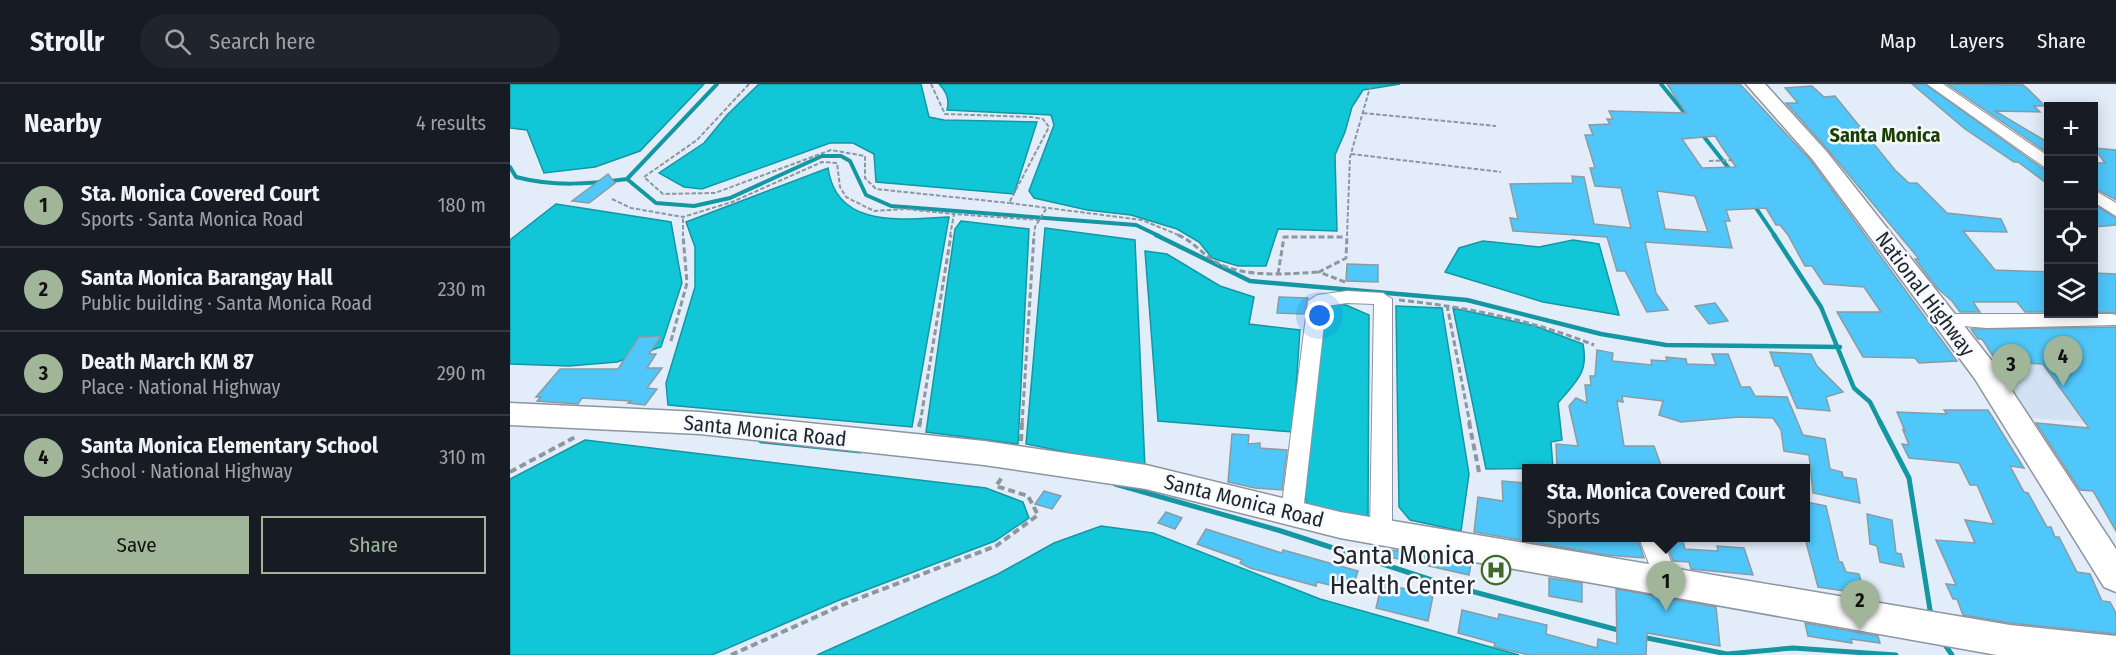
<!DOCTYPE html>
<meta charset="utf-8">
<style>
:root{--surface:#171b24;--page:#20242c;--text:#f1f3f6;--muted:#9ea1a6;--line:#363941;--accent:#a1b599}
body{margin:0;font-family:"Fira Sans Condensed",sans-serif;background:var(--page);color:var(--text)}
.controls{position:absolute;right:18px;top:18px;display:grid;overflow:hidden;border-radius:0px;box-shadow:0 3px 15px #0003}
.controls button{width:54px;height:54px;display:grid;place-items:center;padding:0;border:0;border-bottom:2px solid var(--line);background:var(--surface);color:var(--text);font:30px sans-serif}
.you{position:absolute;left:810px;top:232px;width:21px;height:21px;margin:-15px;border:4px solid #fff;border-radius:50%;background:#1a73e8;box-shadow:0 0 0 9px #1a73e833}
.badge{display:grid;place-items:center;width:39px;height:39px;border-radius:50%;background:var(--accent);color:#111;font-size:20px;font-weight:700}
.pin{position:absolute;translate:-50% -50px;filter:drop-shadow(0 2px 3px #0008)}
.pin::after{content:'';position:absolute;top:32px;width:21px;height:18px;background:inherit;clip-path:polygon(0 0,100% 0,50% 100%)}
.popup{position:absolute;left:1012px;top:380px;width:288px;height:78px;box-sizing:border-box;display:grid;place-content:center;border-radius:0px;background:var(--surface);filter:drop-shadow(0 2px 4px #0005);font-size:20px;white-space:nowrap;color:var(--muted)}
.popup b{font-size:22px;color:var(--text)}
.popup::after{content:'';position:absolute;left:50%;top:100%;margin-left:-12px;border:12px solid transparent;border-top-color:var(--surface)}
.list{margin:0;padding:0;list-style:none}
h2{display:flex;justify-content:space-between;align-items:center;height:78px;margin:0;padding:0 24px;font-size:26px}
h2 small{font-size:20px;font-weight:400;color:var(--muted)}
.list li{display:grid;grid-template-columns:39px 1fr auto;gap:18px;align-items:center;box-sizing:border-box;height:84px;padding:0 24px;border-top:2px solid var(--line)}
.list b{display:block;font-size:22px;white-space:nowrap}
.list p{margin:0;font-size:20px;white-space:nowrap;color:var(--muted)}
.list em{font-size:20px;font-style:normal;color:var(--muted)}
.actions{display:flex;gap:12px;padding:18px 24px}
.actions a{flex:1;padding:14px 0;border:2px solid var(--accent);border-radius:0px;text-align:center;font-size:21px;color:var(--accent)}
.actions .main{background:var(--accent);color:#111}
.icon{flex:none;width:33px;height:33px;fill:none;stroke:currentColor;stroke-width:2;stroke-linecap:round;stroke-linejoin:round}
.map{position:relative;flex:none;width:1606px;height:571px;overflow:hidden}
header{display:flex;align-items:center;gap:36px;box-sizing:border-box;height:84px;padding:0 30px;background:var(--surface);border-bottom:2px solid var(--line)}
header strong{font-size:28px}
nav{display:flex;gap:33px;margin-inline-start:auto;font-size:21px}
.search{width:420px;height:54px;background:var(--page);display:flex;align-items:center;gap:15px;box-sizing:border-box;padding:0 21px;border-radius:33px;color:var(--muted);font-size:22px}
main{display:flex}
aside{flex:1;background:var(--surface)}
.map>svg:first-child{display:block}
.built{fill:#d2e2f4}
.water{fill:#10c6d7;stroke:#1596a3;stroke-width:1.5}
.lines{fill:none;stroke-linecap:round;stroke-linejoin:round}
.stream-far2{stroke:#1596a3;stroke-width:4}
.stream-far1{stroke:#1596a3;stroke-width:4.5}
.stream{stroke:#1596a3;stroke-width:5}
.building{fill:#4fc7fa;stroke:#8c9ba2;stroke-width:1.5;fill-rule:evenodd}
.street-casing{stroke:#8c95a1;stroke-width:2}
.secondary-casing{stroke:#8c95a1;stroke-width:3}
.path-far2{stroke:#8e969f;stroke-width:2;stroke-dasharray:4.5 2;stroke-linecap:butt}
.path-far1{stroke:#8e969f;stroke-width:3;stroke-dasharray:6 3;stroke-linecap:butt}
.path{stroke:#8e969f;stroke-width:4;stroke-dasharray:7 4;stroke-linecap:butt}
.street{fill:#fff;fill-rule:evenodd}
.secondary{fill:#fff;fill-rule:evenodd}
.labels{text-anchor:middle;stroke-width:5;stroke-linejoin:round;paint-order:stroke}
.far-quarter-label{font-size:20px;font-weight:bold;fill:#193f00;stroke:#f6faff}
.street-label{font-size:21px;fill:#22262b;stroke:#f6faff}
.near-poi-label{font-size:26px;fill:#22262b;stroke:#f6faff;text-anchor:end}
</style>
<header>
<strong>Strollr</strong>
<div class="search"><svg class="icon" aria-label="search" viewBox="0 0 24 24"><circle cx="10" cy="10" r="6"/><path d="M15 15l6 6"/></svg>Search here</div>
<nav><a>Map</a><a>Layers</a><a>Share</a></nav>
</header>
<main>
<aside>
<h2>Nearby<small>4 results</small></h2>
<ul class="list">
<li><span class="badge">1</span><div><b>Sta. Monica Covered Court</b><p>Sports · Santa Monica Road</p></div><em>180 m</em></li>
<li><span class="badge">2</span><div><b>Santa Monica Barangay Hall</b><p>Public building · Santa Monica Road</p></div><em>230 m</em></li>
<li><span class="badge">3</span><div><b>Death March KM 87</b><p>Place · National Highway</p></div><em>290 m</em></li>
<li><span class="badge">4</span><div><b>Santa Monica Elementary School</b><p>School · National Highway</p></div><em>310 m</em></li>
</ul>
<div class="actions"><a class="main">Save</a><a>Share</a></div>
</aside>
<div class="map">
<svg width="1606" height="571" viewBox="0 0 1606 571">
<rect width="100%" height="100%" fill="#e3edfa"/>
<path class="built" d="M1476,265L1526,268L1606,340L1519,334Z"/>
<path class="water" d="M0,0H194L130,67L85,83L34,89L17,46L0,44Z
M249,0H411L419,33L434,36L527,38L504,110L366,98L364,70L343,59H320L192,105L174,103L149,89L194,59L217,31Z
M429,0H890L853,6L842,23L835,48L825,71L827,147L768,145L756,182H728L702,174L689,158L667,145L621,131L577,126L524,114L519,107L544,41L541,31L437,26C440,16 436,7 429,0Z
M318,84C327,146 394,135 439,133L402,343L158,321L156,299L185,203V163L176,138Z
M46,120L161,138L172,199L151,263L107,278L59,282L0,280V156Z
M451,137L519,145L508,360L416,348L445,145Z
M535,144L625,156L635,384L516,360Z
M1063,156L1089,160L1109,231L1033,218L935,188L949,164L973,157L1029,163Z
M635,167L657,170L710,202L744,213L739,240L790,246L783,348L648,337Z
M810,218L836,221L859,231L858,436L799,424L794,411Z
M886,222L932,224L959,390L951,447L900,436L889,423Z
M943,224L1025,242L1073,260C1079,290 1065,298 1048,319L1052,356L1041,358L1043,384L976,385Z
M75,356L476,404L513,418L519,434L485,457L327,517L202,571H0V395Z
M591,442L643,449L810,515L1009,571H307L488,490L544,459Z"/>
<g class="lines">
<path class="stream-far2" d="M207,0L117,95L146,119L184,122L220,114L312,72H331L340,77L356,111L381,122L626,141L649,152
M1151,0L1178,33
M1191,49L1221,87
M0,83L6,93C44,103 79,100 117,95
M1244,121L1265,152"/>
<path class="stream-far1" d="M646,151L740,197L957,216L1091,250L1156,261L1330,263
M1264,151L1311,223L1344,304L1360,318L1371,340"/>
<path class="stream" d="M1370,338L1399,394L1421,532
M251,357L350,367
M605,400L771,447L934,500L1112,547
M1132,553L1217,570L1283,564L1386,571
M1433,558L1442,571"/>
</g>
<path class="building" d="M1157,0H1230L1301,77L1447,277L1409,279L1405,274L1353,273L1327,228H1371L1354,203L1314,200L1302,182H1295L1278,151L1270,141H1266L1256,124L1216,126L1220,137H1215L1222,164L1135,158L1146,209L1158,226L1137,228L1115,187H1107L1097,153L1003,147L1000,134L1008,135L1000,100L1063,99L1062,92L1074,93L1084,140L1121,144L1111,104L1085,102L1080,84H1085L1075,51H1083L1079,41L1100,40L1097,35H1103L1099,27L1176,29ZM1205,52L1212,63L1226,83L1192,84L1172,55ZM1147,107L1185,112L1198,148L1155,145Z
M1402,0H1415L1532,84L1539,85V101L1508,78H1504L1455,45Z
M1437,0L1513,1L1518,5L1535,22H1524L1530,28L1485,27L1539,59V70Z
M1302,2L1314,13L1325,12L1385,86L1399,99H1407L1437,129L1491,135L1497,148L1453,147L1485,186L1539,188V228H1515L1507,218H1463L1470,228H1450L1442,217L1427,204L1405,175H1409L1319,67L1276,19H1288L1275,4Z
M1584,64L1606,66V116L1584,104V79H1595Z
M98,90L105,99L79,119L62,117Z
M1584,120L1606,134V141L1584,143Z
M837,180L868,181V198L836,197Z
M1584,189L1606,190V229L1584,228Z
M769,213L798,214L794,230L767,229Z
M1205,219L1218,237L1199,240L1185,222Z
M1606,243V447L1583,407L1570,406L1526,339L1579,344L1533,280L1487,278L1472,255H1468L1461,245Z
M151,252L139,270H146L137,284H152L137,304L147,305L135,321L118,319L121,317L72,314L68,320L27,317L31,313H26L50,285H108L129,253Z
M1087,266L1103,269L1102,277L1142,281L1141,276L1157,277L1156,273L1176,275L1177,280L1206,281L1202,270H1218L1231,303H1240L1245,312L1277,313L1293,351L1315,355L1320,385L1332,388L1333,393L1346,395L1350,419L1303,409L1299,371L1274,367L1271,346L1263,334L1229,333L1171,338L1149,331L1153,317L1112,312L1113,318L1107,317L1114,362H1144L1152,384H1047L1046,360L1068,362L1059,322L1066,314L1077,319L1075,301H1081L1080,292H1085Z
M1260,268L1301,270L1307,282L1333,308L1316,313L1320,327L1287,324L1269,282H1265Z
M1434,326H1478L1514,384L1500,382L1514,408L1518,409L1537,443H1541L1545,453H1549L1567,488L1580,490L1592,517L1600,518L1606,529V550L1500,539L1453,531L1447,515H1443L1436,500L1446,501L1426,456L1465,459L1455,436L1484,440L1467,401H1460L1449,379L1399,374L1392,360L1399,361L1393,346L1395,347L1387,328L1437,330Z
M722,350L739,351L738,360L750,359V364L777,366L772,406L745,404L718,398Z
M992,397L1017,399V453H1127L1134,474L1096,471L964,448L968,413L993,417Z
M534,407L551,412L542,425L525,420Z
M1296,418L1316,422L1329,478H1332L1336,488L1349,490L1355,510L1308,503L1296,458Z
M656,428L672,434L665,445L648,439Z
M1357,430L1382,436L1386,469L1391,470L1394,483L1370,478L1367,462L1360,460Z
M696,445L772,469L773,466L848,487L842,506L807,498L806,502L740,484L730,479L732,476L687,460Z
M1154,453H1172L1175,465L1208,467L1207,462L1234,464L1243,491L1181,485L1179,478L1163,477Z
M876,465L961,480L959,491L875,472Z
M1039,494L1072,499V518L1039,512Z
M872,499L923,512L918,537L866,524Z
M1106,505L1206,523L1210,562L1137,549L1136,571H1019L984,563L985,559L948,549L952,526L988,535L989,530L1037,541L1036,550L1087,564L1088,555L1107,560Z
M1295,539L1368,552L1370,559L1341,555L1342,559L1298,552Z"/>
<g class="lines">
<g class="street-casing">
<path id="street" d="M1417,0H1433L1538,72V83L1533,82Z
M1584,106L1606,119V132L1584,118Z
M837,207L873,209L882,215V448L879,455L871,458L863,455L860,448L864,220L837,219L816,222L793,428L790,435L782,437L774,435L771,428L798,217L807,211Z
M1436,230H1602L1606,231V241L1477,244L1429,240L1427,236L1429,232Z
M1129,454H1152L1168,496L1164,503L1156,507L1148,503Z"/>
</g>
<g class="secondary-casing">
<path id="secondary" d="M1236,0H1255L1317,68L1485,281L1606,465V508L1594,503L1465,295L1303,76Z
M0,319L190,328L474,357L636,381L830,428L1500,541L1606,552V571H1487L830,454L636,405L474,381L190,350L0,341Z"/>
</g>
<path class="path-far2" d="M239,0L187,56L134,93L153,110L205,109L321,66L355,72V94L366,105L499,119
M421,0L435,30L521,33L533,35L539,43L499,119L632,136L671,152
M853,29L986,42
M841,70L991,88
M1199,77L1224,76
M102,115L121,124L173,133L222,118L312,78L327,79L330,103L336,113L364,127L395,125L444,130
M173,152V133
M440,152L444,130L529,136
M524,152L525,143L536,125
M837,152L840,73L861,0"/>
<path class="path-far1" d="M668,151C683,157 692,170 706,178C732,194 780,190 809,188
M768,190L774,153H835
M835,198L809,188L836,174L837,151
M889,216C957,223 1021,236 1084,261
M937,221L960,340
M161,257L177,199L173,151
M410,340L441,151
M512,340L524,151"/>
<path class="path" d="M959,338L969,388
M409,343L410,338
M511,357L512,338
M0,388L67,352
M221,571L339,518L486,462L528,431L518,412L486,402L493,392"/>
<use href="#street" class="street"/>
<use href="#secondary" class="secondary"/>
</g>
<defs>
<g id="hospital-ring" transform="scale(1.5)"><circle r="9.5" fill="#f6faff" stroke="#3f6a27" stroke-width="1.5"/><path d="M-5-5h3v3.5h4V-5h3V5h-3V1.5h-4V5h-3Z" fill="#3f6a27"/></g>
</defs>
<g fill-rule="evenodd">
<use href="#hospital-ring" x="986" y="486"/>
</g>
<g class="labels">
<g class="far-quarter-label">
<text x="1375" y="58">Santa Monica</text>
</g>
<g class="street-label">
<text transform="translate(1415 210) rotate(53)" y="7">National Highway</text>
<text transform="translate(255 347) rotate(6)" y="7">Santa Monica Road</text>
<text transform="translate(734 417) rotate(14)" y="7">Santa Monica Road</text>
</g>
<g class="near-poi-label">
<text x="965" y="480">Santa Monica<tspan x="965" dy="30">Health Center</tspan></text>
</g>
</g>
</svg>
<div class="controls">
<button>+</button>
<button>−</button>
<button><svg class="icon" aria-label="locate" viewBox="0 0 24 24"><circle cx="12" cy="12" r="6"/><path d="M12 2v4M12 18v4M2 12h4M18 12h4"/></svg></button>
<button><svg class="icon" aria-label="layers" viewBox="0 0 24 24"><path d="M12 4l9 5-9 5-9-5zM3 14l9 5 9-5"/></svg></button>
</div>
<div class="you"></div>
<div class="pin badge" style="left:1156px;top:527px">1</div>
<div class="popup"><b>Sta. Monica Covered Court</b>Sports</div>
<div class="pin badge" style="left:1350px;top:546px">2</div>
<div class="pin badge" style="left:1501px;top:310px">3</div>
<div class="pin badge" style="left:1553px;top:302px">4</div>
</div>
</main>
